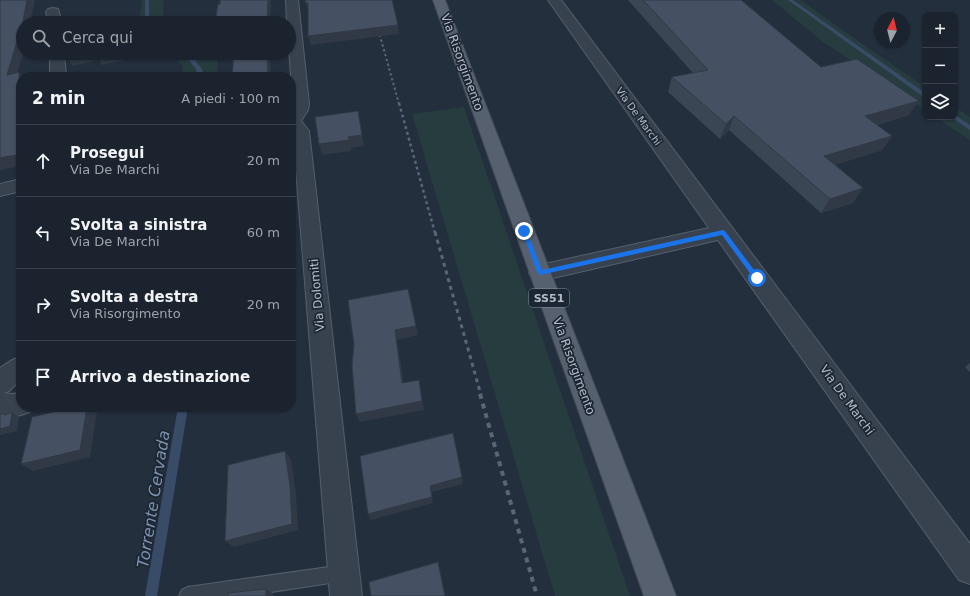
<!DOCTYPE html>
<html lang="it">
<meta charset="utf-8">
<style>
:root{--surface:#1b232e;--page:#242b36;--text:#f1f3f6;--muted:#a0a4aa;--line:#39404a}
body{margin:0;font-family:"DejaVu Sans",sans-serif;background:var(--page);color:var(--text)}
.controls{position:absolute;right:12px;top:12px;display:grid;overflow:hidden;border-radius:8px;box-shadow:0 1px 3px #0004}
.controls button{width:36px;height:36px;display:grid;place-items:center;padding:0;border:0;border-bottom:1px solid var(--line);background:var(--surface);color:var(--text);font:20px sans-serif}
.compass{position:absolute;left:874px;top:12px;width:36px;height:36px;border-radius:50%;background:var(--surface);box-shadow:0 1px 3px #0004;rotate:7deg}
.stop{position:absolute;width:12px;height:12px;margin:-9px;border:3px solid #1a73e8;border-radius:50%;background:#fff}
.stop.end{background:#1a73e8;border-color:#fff;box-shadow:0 1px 4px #0008}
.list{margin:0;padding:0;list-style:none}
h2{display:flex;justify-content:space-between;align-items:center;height:52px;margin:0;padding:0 16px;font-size:17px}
h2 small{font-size:13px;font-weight:400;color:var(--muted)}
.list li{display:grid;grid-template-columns:26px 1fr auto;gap:12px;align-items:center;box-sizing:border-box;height:72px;padding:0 16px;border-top:1px solid var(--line)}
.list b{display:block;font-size:15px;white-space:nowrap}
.list p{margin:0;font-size:13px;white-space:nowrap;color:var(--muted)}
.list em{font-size:13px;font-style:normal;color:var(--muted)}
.icon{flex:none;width:22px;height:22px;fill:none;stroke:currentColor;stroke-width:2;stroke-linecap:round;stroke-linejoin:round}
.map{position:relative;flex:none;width:970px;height:596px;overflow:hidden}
.search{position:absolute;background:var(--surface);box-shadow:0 1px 3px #0004;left:16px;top:16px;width:280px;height:44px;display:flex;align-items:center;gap:10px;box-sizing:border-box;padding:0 14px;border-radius:22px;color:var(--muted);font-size:15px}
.panel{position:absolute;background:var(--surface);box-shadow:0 1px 3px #0004;left:16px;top:72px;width:280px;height:340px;border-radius:16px}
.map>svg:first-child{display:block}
.green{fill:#263c3f}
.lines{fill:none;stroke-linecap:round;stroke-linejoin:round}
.stream{fill:#394c67;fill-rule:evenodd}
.service-casing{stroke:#565f6c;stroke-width:2}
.minor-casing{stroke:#565f6c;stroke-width:2}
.primary-casing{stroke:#414a57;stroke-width:2}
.service{fill:#38414e;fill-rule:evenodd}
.minor{fill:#38414e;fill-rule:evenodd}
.primary{fill:#56606e;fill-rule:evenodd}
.rail-far3{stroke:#5a6575;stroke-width:2;stroke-dasharray:2.5 2.5;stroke-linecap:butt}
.rail-far2{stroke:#5a6575;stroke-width:2.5;stroke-dasharray:3 3;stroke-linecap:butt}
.rail-far1{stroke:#5a6575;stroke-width:3;stroke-dasharray:4 4;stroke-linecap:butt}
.rail{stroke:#5a6575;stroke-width:4;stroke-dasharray:5 5;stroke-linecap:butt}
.wall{fill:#3b4654}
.shaded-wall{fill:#303945}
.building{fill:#455162;stroke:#303945}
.route{fill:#1a73e8}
.labels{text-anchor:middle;stroke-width:3.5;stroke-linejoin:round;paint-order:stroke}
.far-street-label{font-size:10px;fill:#b4bcc9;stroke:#1d2633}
.shield{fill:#1d2633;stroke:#878f9c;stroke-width:1}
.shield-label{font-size:11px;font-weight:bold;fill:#b4bcc9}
.street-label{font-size:12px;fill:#b4bcc9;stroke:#1d2633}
.near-water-label{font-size:16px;font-style:italic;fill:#7c92b1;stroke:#1d2633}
</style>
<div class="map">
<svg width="970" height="596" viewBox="0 0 970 596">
<rect width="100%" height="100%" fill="#242f3e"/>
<path class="green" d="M142,0H164L163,18L170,23H140L139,22Z
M772,0H801L842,30L925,87V110L822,41Z
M170,53H210L217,59L218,77H182L183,66Z
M464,107L630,596H555L412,114Z
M955,107L970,117V140L935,117H955Z"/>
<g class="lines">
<path class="stream" d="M145,0H149V20L152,23H147L145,21Z
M788,0H793L925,93V98Z
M183,53H189L202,69L204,77H198L196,69Z
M955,115L970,125V130L951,117H955Z
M178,407H188L157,596H145Z"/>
<g class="service-casing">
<path id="service" d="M343,565L349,567L351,573L349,579L343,581L245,596H179L182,590L188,587Z"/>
</g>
<g class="minor-casing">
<path id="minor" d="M286,0H298L309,104L308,110L301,121L309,131L362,596H330L293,132L291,130V111L293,104L289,48V23H287Z
M548,0H561L970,544V584L959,580L718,240L540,281L532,279L529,273L532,267L540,265L709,228Z
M53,8L58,9L62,23H48L46,12L48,9Z
M50,53H64L66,77H50Z
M21,179V191L0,196V184Z
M21,357V379L9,391L4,393L11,394L21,393V407H32L30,412L11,418L0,414V368L12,360Z"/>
</g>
<g class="primary-casing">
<path id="primary" d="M433,0H445L676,596H644Z"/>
</g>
<use href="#service" class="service"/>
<use href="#minor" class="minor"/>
<use href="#primary" class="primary"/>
<path class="rail-far3" d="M377,25L399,104"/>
<path class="rail-far2" d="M399,103L435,233"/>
<path class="rail-far1" d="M435,232L481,395"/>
<path class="rail" d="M480,394L537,596"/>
</g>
<path class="wall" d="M628,0H741L821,67L909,115L877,125L892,136L882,150L834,165L853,203L821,213L729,130L720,139L668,92L672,77L693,73Z
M970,363V372L965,367Z"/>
<path class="shaded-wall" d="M27,0H35L30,23H23V53L14,85L7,75Z
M268,0H271L270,23H267Z
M306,3H308L310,12H308Z
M398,25L399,34L311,45L308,36Z
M97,53H159L102,65L99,60L72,66L68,59Z
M267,53H270L271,77H268Z
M234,54L238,63L233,64L230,55Z
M19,72L23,77H21V137L19,134Z
M919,101L909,115L856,131L865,116Z
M358,111L364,146L351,148V151L322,155L319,144L348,137Z
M734,116L729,130L720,139L726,124Z
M892,136L882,150L815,171L824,156Z
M21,154V166L0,170V158Z
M863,188L853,203L821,213L830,199Z
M416,326L418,335L397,340L405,392L402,383L395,330Z
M419,380L424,410L360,422L356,414Z
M87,407H91L97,412L90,457L33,471L21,464Z
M12,412L19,417L17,431L0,435V429Z
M285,451L291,459L296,494L298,530L234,547L225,541Z
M462,477L463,484L431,492L433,503L371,520L368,514L430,486Z
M266,589L273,593V596H266Z"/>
<path class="building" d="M0,0H27L23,21L7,75L19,72V134H21V154L0,158Z
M220,0H268L267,23H215L218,4H220Z
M305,0H392L398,25L308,36V3H306Z
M643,0H741L821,67L857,59L919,101L865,116L892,136L824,156L863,188L830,199L734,116L726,124L672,77L708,70Z
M121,20L122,23H104Z
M68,53H122L97,58V53L68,59Z
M230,53H267L268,77H232L234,54L230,55Z
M358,111L362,135L348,137L349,140L319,144L315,117Z
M408,289L416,326L395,330L402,383L419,380L422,401L356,414L352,365L354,345L348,300Z
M75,407H87L80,450L21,464L32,417Z
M12,412L10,426L0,429V413L5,415Z
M453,433L462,477L430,486L432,497L368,514L360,456Z
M285,451L290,486L292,524L225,541L228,465Z
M438,562L445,596H371L369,582Z
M266,589V596H228V593Z"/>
<path class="route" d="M522,229L527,231L542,270L723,230L725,231L760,278L759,280H755L722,235L540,275L537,272L522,231Z"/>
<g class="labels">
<g class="far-street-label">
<text transform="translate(639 116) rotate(54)" y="4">Via De Marchi</text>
</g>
<rect class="shield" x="529" y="289" width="40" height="18" rx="3"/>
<g class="shield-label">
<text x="549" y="302">SS51</text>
</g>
<g class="street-label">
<text transform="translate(462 62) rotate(70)" y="4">Via Risorgimento</text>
<text transform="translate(317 295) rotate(-95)" y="4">Via Dolomiti</text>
<text transform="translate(574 366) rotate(70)" y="4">Via Risorgimento</text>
<text transform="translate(847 400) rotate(54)" y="4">Via De Marchi</text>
</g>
<g class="near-water-label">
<text transform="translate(153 499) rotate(-81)" y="6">Torrente Cervada</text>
</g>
</g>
</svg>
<div class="controls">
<button>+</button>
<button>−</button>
<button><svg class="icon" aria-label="layers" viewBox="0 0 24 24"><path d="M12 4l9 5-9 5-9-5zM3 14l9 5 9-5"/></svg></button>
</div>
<svg class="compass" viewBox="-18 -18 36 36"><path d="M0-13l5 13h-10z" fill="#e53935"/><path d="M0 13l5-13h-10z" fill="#a0a4aa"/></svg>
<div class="stop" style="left:757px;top:278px"></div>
<div class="stop end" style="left:524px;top:231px"></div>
<div class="search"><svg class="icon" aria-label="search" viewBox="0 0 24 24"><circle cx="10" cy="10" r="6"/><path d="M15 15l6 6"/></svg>Cerca qui</div>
<section class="panel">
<h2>2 min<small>A piedi · 100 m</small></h2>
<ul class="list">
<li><svg class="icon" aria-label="ahead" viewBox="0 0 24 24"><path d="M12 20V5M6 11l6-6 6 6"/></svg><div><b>Prosegui</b><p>Via De Marchi</p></div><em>20 m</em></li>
<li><svg class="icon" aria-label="left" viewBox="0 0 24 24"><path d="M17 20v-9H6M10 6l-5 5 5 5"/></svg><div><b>Svolta a sinistra</b><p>Via De Marchi</p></div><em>60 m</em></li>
<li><svg class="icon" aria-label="right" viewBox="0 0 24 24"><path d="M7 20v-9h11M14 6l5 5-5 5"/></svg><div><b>Svolta a destra</b><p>Via Risorgimento</p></div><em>20 m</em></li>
<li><svg class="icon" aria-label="arrive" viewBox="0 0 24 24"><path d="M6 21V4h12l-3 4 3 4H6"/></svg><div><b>Arrivo a destinazione</b></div></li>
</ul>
</section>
</div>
